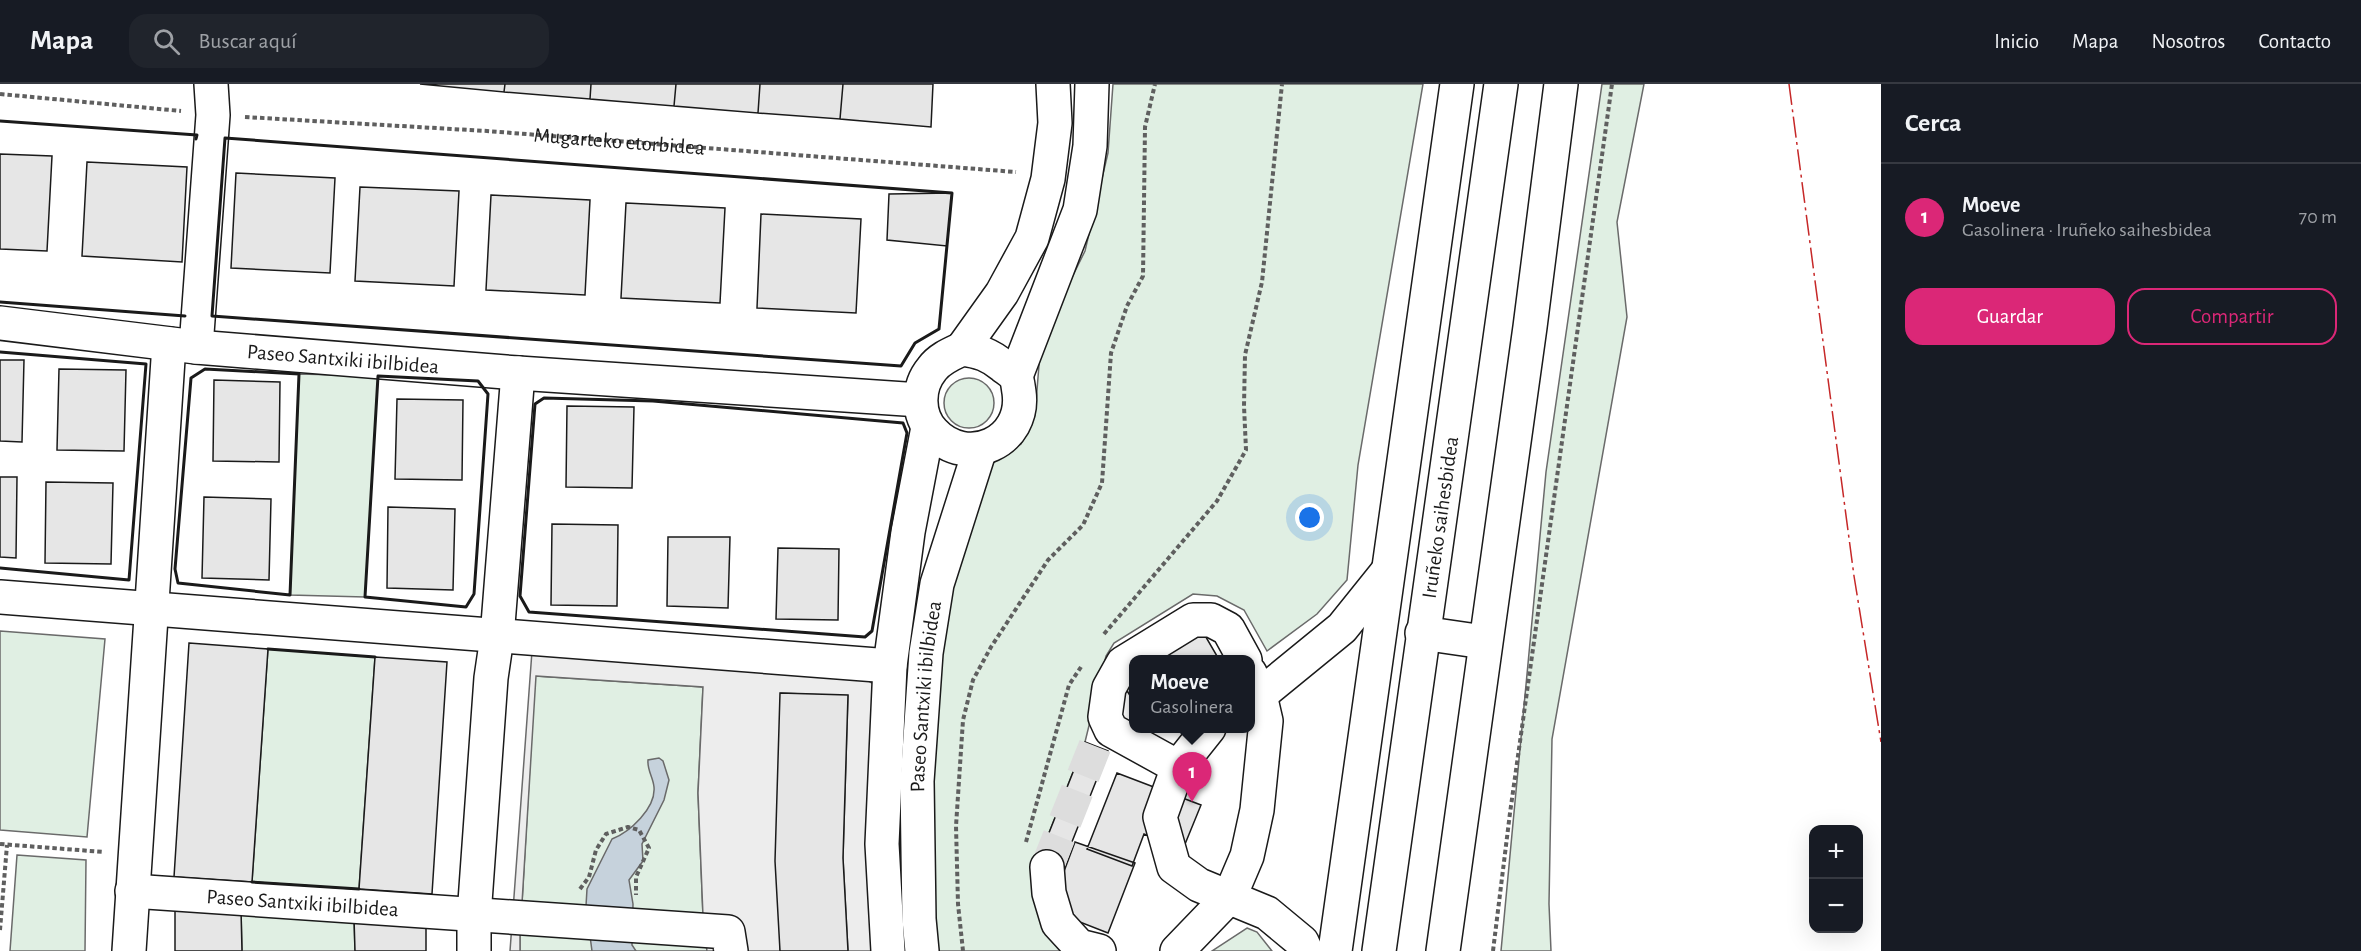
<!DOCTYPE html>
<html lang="es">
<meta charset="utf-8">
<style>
:root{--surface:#171b24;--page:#20242c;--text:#f1f3f6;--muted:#9ea1a6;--line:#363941;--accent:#db2777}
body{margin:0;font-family:"Alegreya Sans",sans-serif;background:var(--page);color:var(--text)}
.controls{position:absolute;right:18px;bottom:18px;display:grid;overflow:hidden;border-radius:12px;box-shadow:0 6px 24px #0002}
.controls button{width:54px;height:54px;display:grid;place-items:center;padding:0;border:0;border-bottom:2px solid var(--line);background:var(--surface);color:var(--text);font:30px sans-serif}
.you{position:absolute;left:1310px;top:434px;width:21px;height:21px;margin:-15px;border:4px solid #fff;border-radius:50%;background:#1a73e8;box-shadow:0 0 0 9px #1a73e833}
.badge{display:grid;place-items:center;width:39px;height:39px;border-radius:50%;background:var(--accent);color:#fff;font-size:20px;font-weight:700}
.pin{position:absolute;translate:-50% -50px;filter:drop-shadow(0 2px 3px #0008)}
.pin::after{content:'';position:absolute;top:32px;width:21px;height:18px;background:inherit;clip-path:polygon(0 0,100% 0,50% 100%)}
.popup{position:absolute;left:1129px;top:571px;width:126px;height:78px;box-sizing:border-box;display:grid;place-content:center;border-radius:12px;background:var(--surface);filter:drop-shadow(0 2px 4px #0005);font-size:20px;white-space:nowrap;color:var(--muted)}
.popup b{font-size:22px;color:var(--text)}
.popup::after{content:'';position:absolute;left:50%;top:100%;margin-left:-12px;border:12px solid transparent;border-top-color:var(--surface)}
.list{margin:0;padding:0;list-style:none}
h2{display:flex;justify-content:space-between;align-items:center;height:78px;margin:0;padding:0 24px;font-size:26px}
h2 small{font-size:20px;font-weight:400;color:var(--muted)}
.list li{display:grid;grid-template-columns:39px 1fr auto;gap:18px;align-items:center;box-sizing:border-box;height:108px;padding:0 24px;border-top:2px solid var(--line)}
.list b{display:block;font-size:22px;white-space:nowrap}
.list p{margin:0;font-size:20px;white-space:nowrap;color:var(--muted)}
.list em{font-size:20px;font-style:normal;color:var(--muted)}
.actions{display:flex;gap:12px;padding:18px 24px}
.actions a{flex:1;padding:14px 0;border:2px solid var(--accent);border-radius:18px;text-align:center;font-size:21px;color:var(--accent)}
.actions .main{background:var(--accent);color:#fff}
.icon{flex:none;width:33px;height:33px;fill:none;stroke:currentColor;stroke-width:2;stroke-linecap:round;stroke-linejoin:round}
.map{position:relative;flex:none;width:1881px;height:867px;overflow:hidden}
header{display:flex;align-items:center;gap:36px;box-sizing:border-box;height:84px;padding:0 30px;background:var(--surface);border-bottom:2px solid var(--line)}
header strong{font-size:28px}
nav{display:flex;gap:33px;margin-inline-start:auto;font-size:21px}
.search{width:420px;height:54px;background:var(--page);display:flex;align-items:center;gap:15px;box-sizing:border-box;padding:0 21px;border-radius:18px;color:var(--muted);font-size:22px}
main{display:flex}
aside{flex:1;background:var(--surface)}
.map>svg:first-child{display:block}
.green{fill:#e0efe3;stroke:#6a6a6a;stroke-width:1.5}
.parking{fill:#ededed;stroke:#6a6a6a;stroke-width:1.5;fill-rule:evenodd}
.water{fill:#c6d2dc;stroke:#6a6a6a;stroke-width:1.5}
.building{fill:#e6e6e6;stroke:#1a1a1a;stroke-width:1.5}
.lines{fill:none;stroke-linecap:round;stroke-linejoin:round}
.minor-tunnel{stroke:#ddd;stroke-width:33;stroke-dasharray:33 16;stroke-linecap:butt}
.minor-casing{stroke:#1a1a1a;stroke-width:36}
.highway-casing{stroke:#1a1a1a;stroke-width:36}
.path{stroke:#5f5f5f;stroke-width:4;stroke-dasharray:4.5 3;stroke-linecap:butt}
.minor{stroke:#fff;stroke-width:33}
.highway{stroke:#fff;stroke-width:33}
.wall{stroke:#1a1a1a;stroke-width:3}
.power{stroke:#c62828;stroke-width:1.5;stroke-dasharray:21 4.5 3 4.5;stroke-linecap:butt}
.labels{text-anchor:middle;stroke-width:4.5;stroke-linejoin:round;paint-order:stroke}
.street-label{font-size:21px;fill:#1a1a1a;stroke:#fff}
</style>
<header>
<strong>Mapa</strong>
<div class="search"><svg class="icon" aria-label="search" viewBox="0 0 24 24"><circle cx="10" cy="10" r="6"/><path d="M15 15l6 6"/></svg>Buscar aquí</div>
<nav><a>Inicio</a><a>Mapa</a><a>Nosotros</a><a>Contacto</a></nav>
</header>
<main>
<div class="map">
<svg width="1881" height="867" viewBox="0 0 1881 867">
<rect width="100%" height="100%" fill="#fff"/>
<path class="green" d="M1113,0H1423L1358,381L1347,496L1317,530L1267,567L1244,526L1217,512L1193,510L1114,559L1106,572L1085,658L1037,779L1054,859L1061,867H935L930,809L933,612L948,514L987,383L1021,360L1035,331L1041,256L1085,167L1108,69Z
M1602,0H1644L1617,138L1627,233L1552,655L1549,820L1551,867H1501L1546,388Z
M299,290L378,292L365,513L290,511Z
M944 319a25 25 0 1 1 50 0a25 25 0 1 1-50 0Z
M0,547L105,555L87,753L0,746Z
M268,565L375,573L359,805L252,798Z
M535,592L703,603L698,709L703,832L522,819Z
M17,771L86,776L85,867H10Z
M241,826L354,834L355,867H242Z
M1247,844L1257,848L1272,867H1212Z
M520,848L706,860L707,867H520Z"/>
<path class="parking" d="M532,567L858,590L876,602L883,867H848L843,774L848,612L781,609L780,867H707L706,860L520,849V867H510ZM536,592L703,603L698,709L703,832L522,819Z"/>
<path class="water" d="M659,674L663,677L669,696L664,716L642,760L643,777L629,796L633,820L632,861L636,867H592L586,822L587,805L612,755C630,748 656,724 654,703C653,693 647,686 648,676Z"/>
<path class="building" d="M420,0H505L504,8Z
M505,0H591L590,15L504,8Z
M591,0H676L674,22L590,15Z
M676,0H760L758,29L674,22Z
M760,0H843L840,35L758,29Z
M843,0H933L931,43L840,35Z
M0,70L52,72L47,167L0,165Z
M87,78L187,83L182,178L82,172Z
M236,89L335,94L330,189L231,184Z
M360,103L459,107L454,202L355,197Z
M952,109L947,162L887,156L889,110Z
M491,111L590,116L585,211L486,206Z
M626,119L725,124L720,219L621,214Z
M761,130L861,135L856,229L757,224Z
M0,276H24L22,358L0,357Z
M59,285L126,286L124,367L57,366Z
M214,296L280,298L279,378L213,377Z
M397,315L463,316L462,396L395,395Z
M567,322L634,323L632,404L566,403Z
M0,393H17L16,474L0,473Z
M46,398L113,399L111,480L45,479Z
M204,413L271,415L269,496L202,494Z
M388,423L455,425L453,506L387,504Z
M552,440L618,441L617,522L551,521Z
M668,453H730L728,524L667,522Z
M778,464L839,465L838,536L776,535Z
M1203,548L1217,572L1211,576H1157Z
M189,559L268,565L252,798L174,793Z
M375,573L447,578L432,810L359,805Z
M1134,590V618L1121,597Z
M780,609L848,611L843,774L848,867H780L775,777Z
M1085,658L1108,667L1060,788L1037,779Z
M1117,689L1201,721L1183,765L1144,750L1132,782L1087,765Z
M1075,758L1135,779L1108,849L1067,833L1060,798Z
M175,821L241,826L242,867H175Z
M354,834L426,839V867H355Z"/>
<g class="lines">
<path class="minor-tunnel" d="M1047,783L1095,662"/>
<g class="minor-casing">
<g id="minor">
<path id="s2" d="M0,239L196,263L518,289L920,316"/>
<path d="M196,263L213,31L211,0"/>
<path d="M962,265C979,267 990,271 1003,282C1007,285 1011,287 1014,291C1018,295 1018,303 1019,308C1026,358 967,385 933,348C917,331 917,303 932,285C939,275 951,270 962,265Z"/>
<path d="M962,265L1002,209L1032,154L1048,95L1055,39L1053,0"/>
<path d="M1016,292L1080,126L1090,62L1092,0"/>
<path d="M0,513L890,582"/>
<path d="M1422,549L1484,558"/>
<path d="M1250,616L1260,611L1342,544L1387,488"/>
<path d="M1209,644L1178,683L1160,733L1174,783L1199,801L1267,829L1302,858L1306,867"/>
<path d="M1178,683L1111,646L1105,633L1109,604L1123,579L1193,536H1211L1228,545L1245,576"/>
<path d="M1047,783L1049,809L1058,839L1079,862L1099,867"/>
<path id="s3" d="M132,807L728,848L731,867"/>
<path d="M129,867L169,260"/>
<path d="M474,867V832L491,594L497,553L518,289"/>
<path d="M888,867L882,760L890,582L908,448L928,343"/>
<path id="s4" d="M922,867L919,835L917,697L926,569L937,500L980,365"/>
<path d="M1177,867L1230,812L1247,772L1257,726L1266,637L1260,611L1250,589"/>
</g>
</g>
<g class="highway-casing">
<g id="highway">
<path d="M1335,867L1457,0"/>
<path id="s5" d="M1379,867L1501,0"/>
<path d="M1443,867L1530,243L1561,0"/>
</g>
</g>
<g class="path">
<path d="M0,10L181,27"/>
<path id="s1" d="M245,33L487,47L1016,88"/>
<path d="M1104,550L1217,417L1246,366L1244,322L1245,271L1262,198L1282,0"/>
<path d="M1026,758L1069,601L1081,583"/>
<path d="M0,760L104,768"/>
<path d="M580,805L589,793L596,766L606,750L628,743L639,746L649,764L636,793V811"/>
<path d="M0,846L7,761"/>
<path d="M963,867L958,820L956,742L963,636L973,596L991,563L1048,476L1083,441L1102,399L1111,269L1127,222L1143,192L1145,43L1155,0"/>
<path d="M1493,867L1510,729L1612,0"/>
</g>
<use href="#minor" class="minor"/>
<use href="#highway" class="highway"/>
<path class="wall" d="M0,37L197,51L196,55
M225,54L952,109L939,245L915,259L901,282L212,232Z
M0,218L185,232
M0,268L146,280L129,496L0,484
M205,285L299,290L290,511L178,499L175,485L191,294Z
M378,292L478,297L488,310L474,510L466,523L365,513Z
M544,314L653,317L903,339L907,349L872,547L865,553L529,528L520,512L535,320Z
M268,565L375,573
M252,798L359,805"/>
<path class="power" d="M1789,0L1854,492L1881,658"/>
</g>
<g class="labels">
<g class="street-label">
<text dy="7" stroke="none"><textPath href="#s1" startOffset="375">Mugarteko etorbidea</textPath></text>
<text dy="7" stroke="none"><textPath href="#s2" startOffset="345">Paseo Santxiki ibilbidea</textPath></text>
<text dy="7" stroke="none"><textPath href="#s5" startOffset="438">Iruñeko saihesbidea</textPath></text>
<text dy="7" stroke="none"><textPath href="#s4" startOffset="255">Paseo Santxiki ibilbidea</textPath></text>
<text dy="7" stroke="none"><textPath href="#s3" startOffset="171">Paseo Santxiki ibilbidea</textPath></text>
</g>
</g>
</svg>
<div class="controls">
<button>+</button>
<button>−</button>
</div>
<div class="you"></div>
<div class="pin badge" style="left:1192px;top:718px">1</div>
<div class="popup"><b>Moeve</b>Gasolinera</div>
</div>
<aside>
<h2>Cerca<small></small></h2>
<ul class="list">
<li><span class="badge">1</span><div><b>Moeve</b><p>Gasolinera · Iruñeko saihesbidea</p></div><em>70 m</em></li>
</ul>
<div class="actions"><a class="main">Guardar</a><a>Compartir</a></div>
</aside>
</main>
